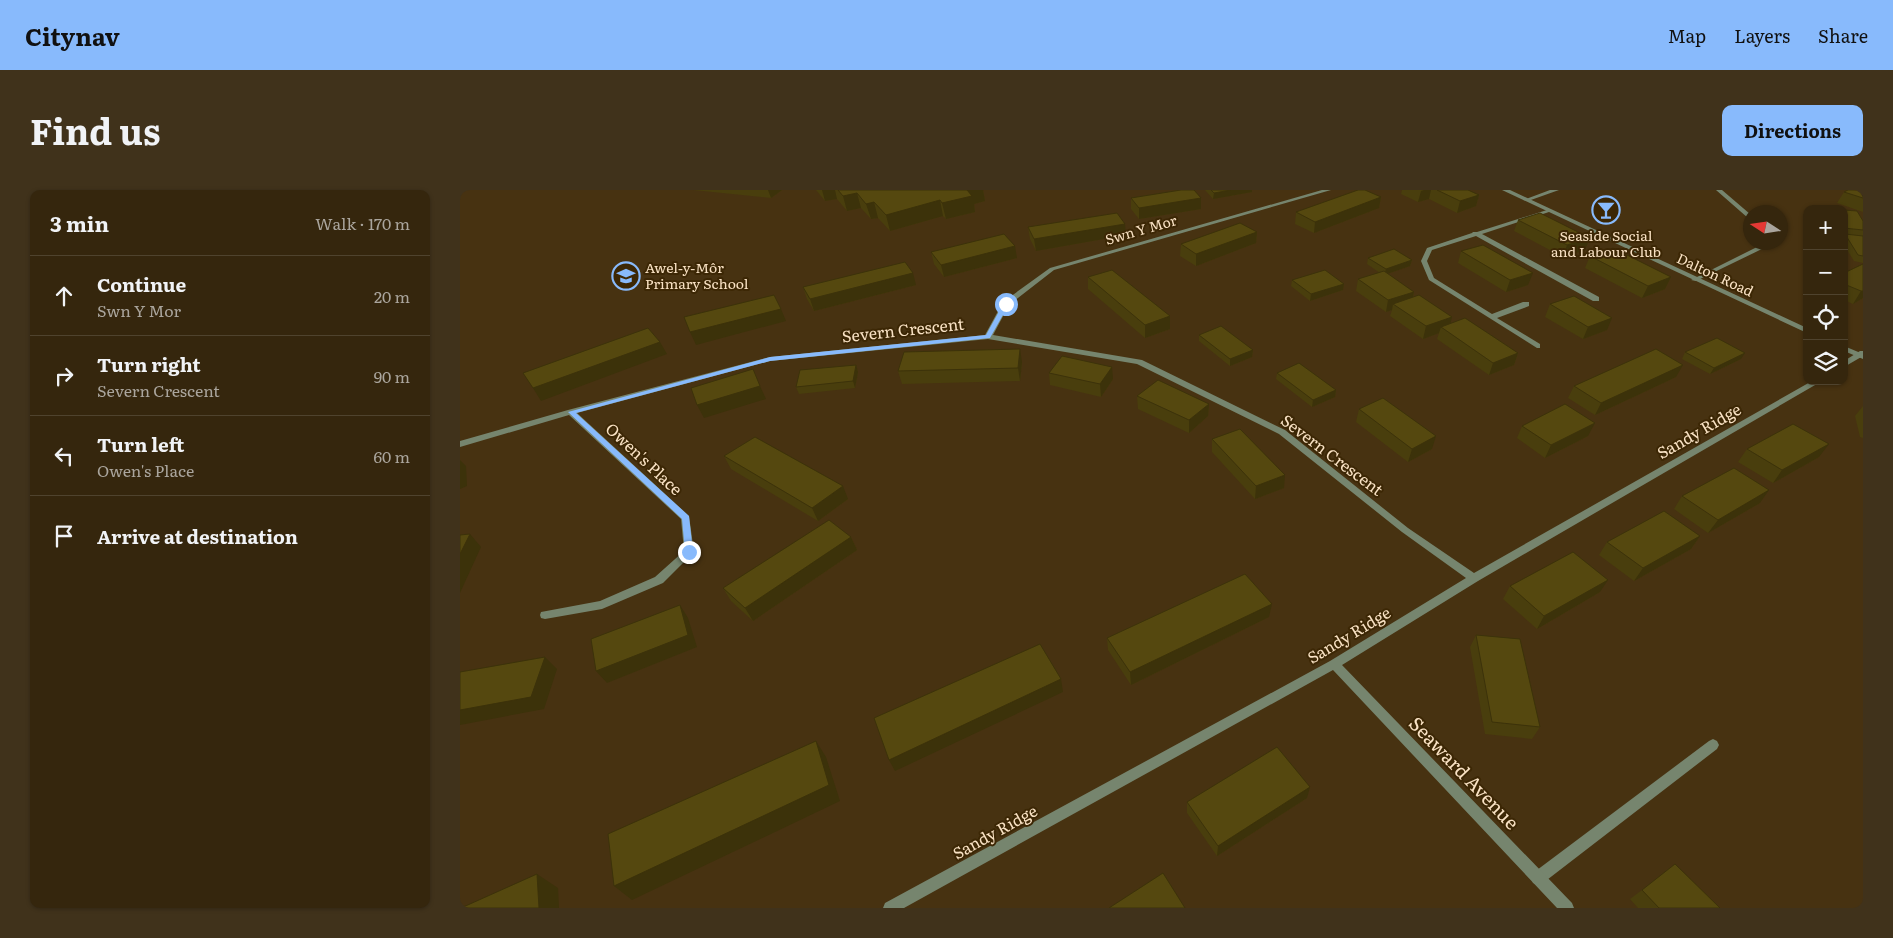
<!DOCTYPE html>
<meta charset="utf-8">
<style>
:root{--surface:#35260d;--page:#40321b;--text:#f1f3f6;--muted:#aaa59d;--line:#4f432e;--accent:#88bafc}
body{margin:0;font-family:Literata,serif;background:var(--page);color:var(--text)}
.controls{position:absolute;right:15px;top:15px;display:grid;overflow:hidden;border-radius:10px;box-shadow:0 1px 4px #0004}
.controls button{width:45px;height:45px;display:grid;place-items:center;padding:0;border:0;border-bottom:1px solid var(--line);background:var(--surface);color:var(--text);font:25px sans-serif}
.compass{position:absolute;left:1283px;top:15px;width:45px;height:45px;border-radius:50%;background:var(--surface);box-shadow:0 1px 4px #0004;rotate:282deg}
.stop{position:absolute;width:15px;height:15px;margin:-11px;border:4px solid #88bafc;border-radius:50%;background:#fff}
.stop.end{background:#88bafc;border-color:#fff;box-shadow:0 1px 5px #0008}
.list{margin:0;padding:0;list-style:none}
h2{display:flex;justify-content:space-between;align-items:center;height:65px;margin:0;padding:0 20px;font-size:21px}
h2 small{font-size:16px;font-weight:400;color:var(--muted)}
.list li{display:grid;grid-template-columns:32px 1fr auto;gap:15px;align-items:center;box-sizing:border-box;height:80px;padding:0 20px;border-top:1px solid var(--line)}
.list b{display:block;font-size:19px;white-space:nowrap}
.list p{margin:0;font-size:16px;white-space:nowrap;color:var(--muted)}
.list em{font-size:16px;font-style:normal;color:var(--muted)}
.icon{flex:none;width:28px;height:28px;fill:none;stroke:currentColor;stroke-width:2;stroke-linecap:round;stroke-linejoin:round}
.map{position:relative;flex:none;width:1403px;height:718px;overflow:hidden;border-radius:10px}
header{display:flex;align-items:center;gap:30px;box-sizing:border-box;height:70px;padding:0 25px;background:var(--accent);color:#111}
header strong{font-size:24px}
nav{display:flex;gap:28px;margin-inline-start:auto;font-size:18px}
.intro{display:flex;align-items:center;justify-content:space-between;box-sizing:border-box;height:120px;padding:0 30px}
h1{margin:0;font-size:35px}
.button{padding:12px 22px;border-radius:10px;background:var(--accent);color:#111;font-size:18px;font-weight:700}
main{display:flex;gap:30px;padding:0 30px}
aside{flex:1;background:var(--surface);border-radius:10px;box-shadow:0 1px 4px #0004}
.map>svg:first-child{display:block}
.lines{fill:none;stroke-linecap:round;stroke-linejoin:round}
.service{fill:#76856e;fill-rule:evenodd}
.minor{fill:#76856e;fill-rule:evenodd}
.tertiary{fill:#76856e;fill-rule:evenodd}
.wall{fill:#493e0d}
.shaded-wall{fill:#3c320a}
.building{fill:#55480f;stroke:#3c320a}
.route{fill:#88bafc}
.labels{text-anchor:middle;stroke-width:4;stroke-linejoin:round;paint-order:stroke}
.far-street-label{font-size:14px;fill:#f9e2c4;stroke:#3c2705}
.far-poi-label{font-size:14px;fill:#f9e2c4;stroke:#3c2705}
.street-label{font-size:16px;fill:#f9e2c4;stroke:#3c2705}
.near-street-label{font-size:19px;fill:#f9e2c4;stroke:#3c2705}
</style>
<header>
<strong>Citynav</strong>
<nav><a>Map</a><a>Layers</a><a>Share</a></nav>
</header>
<div class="intro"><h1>Find us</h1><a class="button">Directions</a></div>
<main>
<aside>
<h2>3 min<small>Walk · 170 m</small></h2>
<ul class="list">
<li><svg class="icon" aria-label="ahead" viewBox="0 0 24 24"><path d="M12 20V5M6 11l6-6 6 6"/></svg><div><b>Continue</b><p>Swn Y Mor</p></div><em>20 m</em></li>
<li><svg class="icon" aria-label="right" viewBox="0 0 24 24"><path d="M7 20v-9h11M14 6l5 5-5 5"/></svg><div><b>Turn right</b><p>Severn Crescent</p></div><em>90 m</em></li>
<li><svg class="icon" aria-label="left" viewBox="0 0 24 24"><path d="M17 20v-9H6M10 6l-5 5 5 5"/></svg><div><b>Turn left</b><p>Owen's Place</p></div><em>60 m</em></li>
<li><svg class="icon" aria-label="arrive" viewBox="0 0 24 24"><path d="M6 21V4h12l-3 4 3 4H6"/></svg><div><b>Arrive at destination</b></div></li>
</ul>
</aside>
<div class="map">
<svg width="1403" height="718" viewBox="0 0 1403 718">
<rect width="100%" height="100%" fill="#473211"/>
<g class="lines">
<path class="service" d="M1256,0H1262L1290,24V29L1288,28Z
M1087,20L1092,21L1022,44L1139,107V111H1133L1016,46L972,60L967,71L974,88L1032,124L1063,112H1069V116L1037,128L1080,154V158H1077L969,90L961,71L967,58L1012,43L1013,42H1017Z
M1300,52H1306L1304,58L1236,91L1231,90L1299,56Z
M1253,549L1257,551L1259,555L1257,559L1083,693L1078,695L1073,693L1071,688L1073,683L1249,551Z"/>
<path class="minor" d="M862,0H871L594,80L549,115L533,145L682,170L825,240L948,338L1014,383L1352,191H1362L1018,391L882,475L1112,713L1114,718H1097L873,480L444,718H423L425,713L870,471L1006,388L942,342L819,244L677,174L528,149L310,171L117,223L229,326L234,362L203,393L142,419L85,429L81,428L80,425L81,422L140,411L195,387L224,361L221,329L109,225L0,257V251L108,220L310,167L525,145L543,112L590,78Z
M1090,0H1099L1068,11L1063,10Z
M1400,161H1403V166L1384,177V171Z"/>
<path class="tertiary" d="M1042,0H1050L1347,138V143Z
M1384,156L1403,164V169L1384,161Z"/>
</g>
<path class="wall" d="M233,0H322L311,8Z
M356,0H523L525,11L514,14L515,22L486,29L483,26L430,41L418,28L411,29L401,18L387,21L377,9L365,11Z
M745,0H792V2L753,9Z
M942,0H1008L1019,5L1016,16L997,23L969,9L958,12L941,4Z
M1403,0V22L1377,13L1384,2Z
M921,7L919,18L854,43L835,34L836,22Z
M671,8H741V19L679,29L671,19Z
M1384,20L1403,31V73L1394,71L1384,55Z
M1058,30L1125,60L1103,67L1054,41Z
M568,37L666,45L576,61L570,49Z
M797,42L796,53L736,76L720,66L721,54Z
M1001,61L1068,95L1046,102L998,73Z
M471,62L557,68L484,87L474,74Z
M1130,66L1211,87L1205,99L1182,108L1125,78Z
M908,68L952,70L950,76L927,84L954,102L953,107L990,133L1058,163L1054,175L1029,185L977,149L979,143L963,149L930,126L932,120L926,122L896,101L898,89L920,83L907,74Z
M1403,74V108L1393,114L1384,110V83Z
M628,87L710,126V139L685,148L628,99Z
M832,90L884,94L883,100L850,111L831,96Z
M456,95L354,121L347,109L343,97Z
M1090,114L1147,140L1123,149L1085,127Z
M739,145L793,160L792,167L770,176L739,151Z
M1225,162L1281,169L1250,184L1222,169Z
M562,172L560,191L442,194L438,181Z
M396,175L398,182L395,198L339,204L336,197Z
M589,183L653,189L641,207L590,195Z
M817,183L876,200L875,207L852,217L816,189Z
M1216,187L1135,225L1108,208L1114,196Z
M677,206L749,214L748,226L729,243L678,219Z
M1403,216V248L1400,247L1395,226Z
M899,219L972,259L948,272L896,232Z
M1062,236L1128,246L1085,268L1057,248Z
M752,249L824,298L795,309L752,262Z
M1287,259L1359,267L1313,293L1278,272Z
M264,266L388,309L358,331L271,279Z
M1222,306L1300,313L1248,343L1214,319Z
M1240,346L1231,359L1174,391L1139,365L1147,352Z
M391,347L397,360L293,431L271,411L263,398Z
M1050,396L1140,402L1077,439L1043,409Z
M809,427L671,495L648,460L647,448Z
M1016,445L1080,537L1072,549L1025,544L1010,457Z
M847,608L757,666L727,623V612Z
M1182,700L1260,718H1178L1170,709Z"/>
<path class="shaded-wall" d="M308,0H322L311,8Z
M362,0H375L377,9L365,11Z
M506,0H523L525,11L514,14L515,22L486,29L482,13Z
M771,0H792V2L753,9L754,3Z
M964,0H971L969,9L958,12L961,1Z
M397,3L401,18L387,21L383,6Z
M1019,5L1016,16L997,23L1000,11Z
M921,7L919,18L854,43L855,32Z
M741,8V19L679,29V18Z
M480,10L483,26L430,41L426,25Z
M414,12L418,28L411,29L406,14Z
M665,34L666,45L576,61L574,49Z
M797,42L796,53L736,76V64Z
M1130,48L1125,60L1103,67L1107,55Z
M555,56L557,68L484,87L481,75Z
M952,70L950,76L924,85L926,79Z
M453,83L456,95L354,121L350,109Z
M1073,83L1068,95L1046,102L1050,90Z
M1211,87L1205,99L1182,108L1188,96Z
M884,94L883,100L850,111L851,104Z
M1401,101H1403V108L1393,114Z
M954,102L951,114H933L932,120L926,122L928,110Z
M321,119L326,131L236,155L230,142Z
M710,126V139L685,148V135Z
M992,127L989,139L981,137L979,143L963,149L966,136Z
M1152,128L1147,140L1123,149L1128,137Z
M200,152L207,164L81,211L73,198Z
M560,159L562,172L560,191L558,178Z
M793,160L792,167L770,176V169Z
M1058,163L1054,175L1029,185L1033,173Z
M1285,163L1281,169L1250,184L1254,178Z
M396,175L398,182L395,198L393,191Z
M1223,175L1216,187L1135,225L1141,213Z
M652,177L653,189L641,207L640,194Z
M300,196L306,209L244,228L237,215Z
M876,200L875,207L852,217L853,210Z
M749,214L748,226L729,243V230Z
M1135,233L1128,246L1085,268L1091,255Z
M976,246L972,259L948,272L952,259Z
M1369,254L1359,267L1313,293L1322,280Z
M0,270L6,276L7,296L0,299Z
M825,285L824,298L795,309L796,296Z
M383,296L388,309L358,331L352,318Z
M1309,300L1300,313L1248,343L1258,330Z
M10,344L21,357L0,403V364Z
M1240,346L1231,359L1174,391L1183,378Z
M391,347L397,360L293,431L285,418Z
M1148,390L1140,402L1077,439L1084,426Z
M812,414L809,427L671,495L670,482Z
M220,415L228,428L237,457L147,493L136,481Z
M85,467L97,479L84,519L0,535V520Z
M601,489L603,502L435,581L429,570Z
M356,551L366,567L380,611L172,710L154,696Z
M850,597L847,608L757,666L758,656Z
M77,684L98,698L99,718H79Z"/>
<path class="building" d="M378,0H507L512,6L482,13L480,10L426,25L414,12L406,14L397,3L383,6Z
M721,0H734L741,8L679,18L671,8Z
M751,0H771L754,3Z
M898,0H905L921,7L855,32L836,22Z
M977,0H1008L1019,5L1000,11Z
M1388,0H1403V8L1384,2Z
M1384,20L1397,21L1403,31V40L1384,38Z
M657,23L665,34L574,49L568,37Z
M1080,23L1130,48L1107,55L1058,30Z
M780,33L797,42L736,64L721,54Z
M544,44L555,56L481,75L471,62Z
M1385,44L1403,46V66L1398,65Z
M1023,55L1073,83L1050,90L1001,61Z
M1153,58L1211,87L1188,96L1130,66Z
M934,59L952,70L926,79L908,68Z
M445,72L453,83L350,109L343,97Z
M1403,74V101H1401L1384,94V83Z
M652,80L710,126L685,135L628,87Z
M865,80L884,94L851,104L832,90Z
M924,81L954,102L928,110L898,89Z
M314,105L321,119L230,142L224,127Z
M959,105L992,127L966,136L933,114Z
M1114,106L1152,128L1128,137L1090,114Z
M1005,128L1058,163L1033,173L981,137Z
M761,136L793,160L770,169L739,145Z
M188,138L200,152L73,198L63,183Z
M1257,148L1285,163L1254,178L1225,162Z
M560,159L558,178L438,181L444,162Z
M1196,159L1223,175L1141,213L1114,196Z
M602,166L652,177L640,194L589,183Z
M839,173L876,200L853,210L817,183Z
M396,175L393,191L336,197L340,180Z
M293,179L300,196L237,215L231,198Z
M698,190L749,214L729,230L677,206Z
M923,208L976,246L952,259L899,219Z
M1105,214L1135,233L1091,255L1062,236Z
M1333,234L1369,254L1322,280L1287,259Z
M780,239L825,285L796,296L752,249Z
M295,247L383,296L352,318L264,266Z
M1274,278L1309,300L1258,330L1222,306Z
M1204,321L1240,346L1183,378L1147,352Z
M369,330L391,347L285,418L263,398Z
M10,344L0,364V345Z
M1113,362L1148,390L1084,426L1050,396Z
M785,384L812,414L670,482L647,448Z
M220,415L228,445L136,481L131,449Z
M1016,445L1060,449L1080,537L1032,532Z
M580,454L601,489L429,570L414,528Z
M85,467L71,507L0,520V482Z
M356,551L369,595L154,696L148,644Z
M817,557L850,597L758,656L727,612Z
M1215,674L1260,718H1199L1182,700Z
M703,683L725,718H649Z
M77,684L79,718H1Z"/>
<path class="route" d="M546,113L549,114L530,148L310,171L116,223L229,326L233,362L229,365L225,362L222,329L108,222L310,167L526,145L543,114Z"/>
<defs>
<g id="bar-ring" transform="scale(1.4375)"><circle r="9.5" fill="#3c2705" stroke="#88bafc" stroke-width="1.5"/><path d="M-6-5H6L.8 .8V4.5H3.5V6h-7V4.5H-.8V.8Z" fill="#88bafc"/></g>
<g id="school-ring" transform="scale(1.4375)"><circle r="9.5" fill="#3c2705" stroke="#88bafc" stroke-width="1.5"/><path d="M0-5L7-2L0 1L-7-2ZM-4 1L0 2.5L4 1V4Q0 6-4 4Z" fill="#88bafc"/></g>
</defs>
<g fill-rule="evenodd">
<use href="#bar-ring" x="1146" y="20"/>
<use href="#school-ring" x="166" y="86"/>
</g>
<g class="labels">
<g class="far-street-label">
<text transform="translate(681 40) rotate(-16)" y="5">Swn Y Mor</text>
<text transform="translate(1255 85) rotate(25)" y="5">Dalton Road</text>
</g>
<g class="far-poi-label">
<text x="1146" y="51">Seaside Social<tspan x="1146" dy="16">and Labour Club</tspan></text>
<text x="185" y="83" text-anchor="start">Awel-y-Môr<tspan x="185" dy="16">Primary School</tspan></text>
</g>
<g class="street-label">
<text transform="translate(443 140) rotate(-6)" y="6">Severn Crescent</text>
<text transform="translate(1239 241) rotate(-30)" y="6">Sandy Ridge</text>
<text transform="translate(872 265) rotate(37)" y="6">Severn Crescent</text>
<text transform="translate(184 269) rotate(43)" y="6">Owen's Place</text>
<text transform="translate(889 445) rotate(-31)" y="6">Sandy Ridge</text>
<text transform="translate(535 642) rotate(-29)" y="6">Sandy Ridge</text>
</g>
<g class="near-street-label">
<text transform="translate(1004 583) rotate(46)" y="7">Seaward Avenue</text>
</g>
</g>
</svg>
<div class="controls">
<button>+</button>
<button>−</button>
<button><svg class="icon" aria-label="locate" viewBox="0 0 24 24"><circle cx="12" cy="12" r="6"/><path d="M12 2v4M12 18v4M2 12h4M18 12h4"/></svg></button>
<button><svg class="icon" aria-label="layers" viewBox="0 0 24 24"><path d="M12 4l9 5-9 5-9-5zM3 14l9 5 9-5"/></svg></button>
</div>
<svg class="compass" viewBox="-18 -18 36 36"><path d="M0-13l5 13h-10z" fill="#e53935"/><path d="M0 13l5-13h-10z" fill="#aaa59d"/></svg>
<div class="stop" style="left:546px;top:114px"></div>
<div class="stop end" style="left:229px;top:362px"></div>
</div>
</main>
